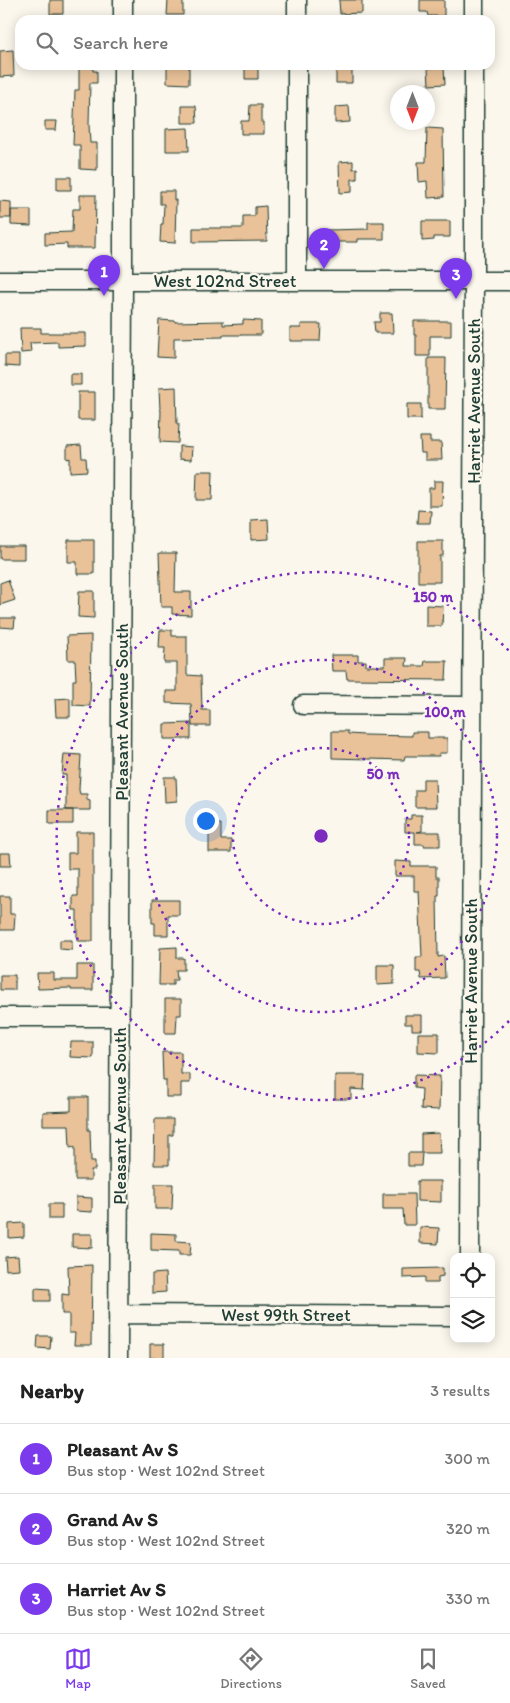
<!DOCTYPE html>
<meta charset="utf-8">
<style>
:root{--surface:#fff;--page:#f2f2f2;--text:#222;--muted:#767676;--line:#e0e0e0;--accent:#7c3aed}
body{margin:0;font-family:Itim,sans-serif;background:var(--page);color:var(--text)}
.controls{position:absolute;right:15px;bottom:15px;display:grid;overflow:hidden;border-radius:10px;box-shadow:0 2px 12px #0003}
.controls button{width:45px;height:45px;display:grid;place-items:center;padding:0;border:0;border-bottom:1px solid var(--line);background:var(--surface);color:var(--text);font:25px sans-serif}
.compass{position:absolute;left:390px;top:85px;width:45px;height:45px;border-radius:50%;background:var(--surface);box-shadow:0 2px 12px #0003;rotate:180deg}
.you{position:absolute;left:205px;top:820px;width:18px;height:18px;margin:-12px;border:4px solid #fff;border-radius:50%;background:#1a73e8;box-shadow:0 0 0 8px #1a73e833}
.badge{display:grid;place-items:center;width:32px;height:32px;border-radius:50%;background:var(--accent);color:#fff;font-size:16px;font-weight:700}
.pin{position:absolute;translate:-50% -41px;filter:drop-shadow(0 1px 2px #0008)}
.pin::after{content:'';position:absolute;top:26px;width:18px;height:15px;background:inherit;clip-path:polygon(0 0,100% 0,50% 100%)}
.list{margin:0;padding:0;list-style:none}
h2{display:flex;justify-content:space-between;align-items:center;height:65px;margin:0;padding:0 20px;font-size:21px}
h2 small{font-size:16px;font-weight:400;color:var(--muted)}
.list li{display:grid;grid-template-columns:32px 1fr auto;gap:15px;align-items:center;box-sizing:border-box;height:70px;padding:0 20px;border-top:1px solid var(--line)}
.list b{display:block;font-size:19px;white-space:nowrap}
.list p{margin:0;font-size:16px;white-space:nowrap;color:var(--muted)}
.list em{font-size:16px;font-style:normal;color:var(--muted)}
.icon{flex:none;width:28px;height:28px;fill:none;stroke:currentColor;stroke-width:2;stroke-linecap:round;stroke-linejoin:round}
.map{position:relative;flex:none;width:510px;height:1358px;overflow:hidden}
.search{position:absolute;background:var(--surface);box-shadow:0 2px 12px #0003;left:15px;right:15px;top:15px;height:55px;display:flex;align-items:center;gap:12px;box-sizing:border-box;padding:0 18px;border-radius:15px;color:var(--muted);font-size:19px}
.sheet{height:275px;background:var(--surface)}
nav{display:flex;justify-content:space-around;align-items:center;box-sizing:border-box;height:70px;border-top:1px solid var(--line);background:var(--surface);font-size:14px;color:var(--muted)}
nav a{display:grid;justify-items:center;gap:2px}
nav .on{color:var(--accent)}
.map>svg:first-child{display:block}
.building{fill:#e9c299;stroke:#1f3d34}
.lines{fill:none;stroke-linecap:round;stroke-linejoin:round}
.minor-casing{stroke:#1f3d34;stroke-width:21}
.minor{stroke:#fbf7ec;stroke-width:18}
.ring{fill:none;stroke:#7b2cbf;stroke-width:2.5;stroke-dasharray:2.5 5}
.labels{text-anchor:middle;stroke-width:4.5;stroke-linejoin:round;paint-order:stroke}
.street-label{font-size:18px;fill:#1f3d34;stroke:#fbf7ec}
.centre{fill:#7b2cbf;stroke:#fbf7ec;stroke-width:2.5}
.ring-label{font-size:15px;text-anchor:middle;font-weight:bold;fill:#7b2cbf;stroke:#fbf7ec;stroke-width:4.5;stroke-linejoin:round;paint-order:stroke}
</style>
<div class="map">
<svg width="510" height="1358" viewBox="0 0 510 1358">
<rect width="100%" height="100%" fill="#fbf7ec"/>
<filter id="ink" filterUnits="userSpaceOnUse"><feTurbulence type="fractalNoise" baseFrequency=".02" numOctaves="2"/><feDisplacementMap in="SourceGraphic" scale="10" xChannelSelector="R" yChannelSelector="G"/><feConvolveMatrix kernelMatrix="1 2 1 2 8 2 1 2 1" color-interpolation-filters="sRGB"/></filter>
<g filter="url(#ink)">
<path class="building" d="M50,0H63V14H50Z
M168,0H183V15H167Z
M339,0H362V13L340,14Z
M420,0H444V16H428L427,12H420Z
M13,50L14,76L0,77V51Z
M79,65H93V71H97V83H90L89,124L90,143H97V170L80,169V145H73L75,90H79Z
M167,65H189V84L167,83Z
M245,65H258V79H245Z
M336,65H352V83H336Z
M444,67L445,84L429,85L428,68Z
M250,105H261V122H264V134H241V121H249Z
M182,106H196L197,123H182Z
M349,106L350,122L335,123V107Z
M45,121H57L56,130H45Z
M188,128L189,151H166V129Z
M427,128L443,129L444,197L428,198L427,181L419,182L418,162H426Z
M353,161V169L357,168V179H352V192L340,193L339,162Z
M57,177H71V190H57Z
M160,191H174V200H176L175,243L160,242L161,224H163L164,204H160Z
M80,195H96L95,248H67V244L45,245V233L72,232L73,209H80Z
M0,201L11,202V218H0Z
M266,206L267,241L193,242V228H243V216H255V207Z
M11,210H31V226L11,225Z
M422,221H450V237H434V240L422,241Z
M368,222H384V239H358V242H327V230L368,229Z
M380,313H392L393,333H375L374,322H380Z
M159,320L175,321V322L223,321V325L243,324V320L261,321V335H223V337L174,338V358L157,357Z
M414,321H451V336H430V356H416V335H414Z
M301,324H321L320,341H290V328H301Z
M20,328H41V333H86V346L58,347V342L30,343L31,352L21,353Z
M5,355H19V367L5,366Z
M428,358H446L445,409H428Z
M70,374H81V385H70Z
M176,387L177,424H179L178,443L160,442L161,410H160L159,388Z
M78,392H95V420H78Z
M407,404H421V419H407Z
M420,437H430V442H441L442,460H425V453H421Z
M81,445L82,458H86L87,471L70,472V458L67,459V446Z
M179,446L192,447L191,460L179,459Z
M197,471H213L212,500H196Z
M434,481H443L442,506H429V488H434Z
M418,510L431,511L430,523H417Z
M268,519L269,539L251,540V520Z
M68,540H94V574H77V562H68Z
M418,541H443V556H440V582H418Z
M0,546H24V559H0Z
M159,553H176L175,592H191V615L172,614V607H161Z
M8,580L15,600L0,605V583Z
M79,591H94V618L78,617Z
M426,605L443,606L442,626H426Z
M0,618H15L14,628L0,627Z
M160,630H172V636H187V675L201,676L202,710H210V726H192L191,704L166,703V691H177V663H164L165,648H159Z
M91,635L90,706L73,705V680H76L75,660H68L67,636Z
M331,655H358V661H366V666H385V658H407L406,666H424L425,661H447L446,680L347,679L346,671H332Z
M70,698V717H56L55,699Z
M191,723V739H164V724Z
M332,731H348V734L364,735L412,736V732H428V738H447V753H439V756H405L404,760L332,758Z
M64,754L81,755L79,790L80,794H87V800L90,801V810H66V775H62Z
M164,777H176L177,801L165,802Z
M423,779H435L436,807H415V790H423Z
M49,810H73V824H49Z
M411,815H422V831L417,832H440V846H424V844H415V832H405V819H411Z
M209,824H221V840H231V852H209Z
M76,832H93V941H77V910H73V896H78V869H68V853H76Z
M0,853H10L11,866H0Z
M395,861L411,862V866H436V877H439V896H437L438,957L444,956L445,978L421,979L420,972H416V957H422L419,891H414V876H395Z
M0,896H10V914H15L14,930H0Z
M152,900H179V915H168V935H155V923H152Z
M60,940H72V950L60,949Z
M177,947V958H184V970H176L177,980H173V985H159L160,948Z
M77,965H93V990H71V988L38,989L37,973H54V980H77Z
M377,965H394V984L377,985Z
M0,975H15V990H0Z
M165,999H181V1015H177L176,1033H165Z
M405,1015H422V1030H412V1024H405Z
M418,1033H439V1053L418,1052Z
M71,1042H93V1058L70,1057Z
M162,1052H181V1074H190V1083H181V1097H166V1080H163Z
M335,1075H365L364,1090L351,1089V1099H335Z
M414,1075L440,1076L439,1110L421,1109L422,1089L414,1088Z
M71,1097H88V1130H90L91,1161H95V1170H91V1180H75V1147L70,1148L69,1125H43V1112L71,1111Z
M155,1119H173V1135H169V1165H154Z
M439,1133L440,1153H422L421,1166H408V1153H421V1134Z
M417,1181H441V1202L417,1201Z
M155,1184H173L172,1209H155Z
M383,1194H414L415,1225H404L403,1209H383Z
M76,1197L92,1198V1212L76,1211Z
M49,1204H62V1219H49Z
M24,1223V1237L9,1238V1224Z
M420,1227L439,1228L438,1244L420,1243Z
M151,1233L176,1234V1241L191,1242L190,1255H179V1251L151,1250Z
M72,1234H92V1248L72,1247Z
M18,1256L19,1269L6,1270L5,1257Z
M92,1265L91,1345H74L75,1333H69V1314H62V1294L69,1295L68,1266Z
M443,1268V1276L438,1277V1283H425V1277L403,1278V1269Z
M165,1273L166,1292L152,1293V1274Z
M35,1288L50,1289V1301H35Z
M38,1336H51L50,1349L37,1348Z
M150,1344H164V1358H150Z"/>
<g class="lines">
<g class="minor-casing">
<path id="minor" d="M123,0V20
M474,0V20
M297,20V0
M0,281H510
M297,281V65
M303,705L472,706
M0,1017H120
M470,1257L474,281V65
M118,1314L454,1316
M118,1358L123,281V65"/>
</g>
<use href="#minor" class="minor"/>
</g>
</g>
<g class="ring">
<circle cx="321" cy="836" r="88"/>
<circle cx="321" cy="836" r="176"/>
<path d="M509 1021A264 264 0 1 1 509 651"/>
</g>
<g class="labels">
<g class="street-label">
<text x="225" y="287">West 102nd Street</text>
<text transform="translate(474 401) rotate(-90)" y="6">Harriet Avenue South</text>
<text transform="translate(122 712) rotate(-90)" y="6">Pleasant Avenue South</text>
<text transform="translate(471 981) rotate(-90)" y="6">Harriet Avenue South</text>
<text transform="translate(120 1116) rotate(-90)" y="6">Pleasant Avenue South</text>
<text x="286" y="1321">West 99th Street</text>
</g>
</g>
<circle cx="321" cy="836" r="8" class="centre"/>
<g class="ring-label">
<text x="433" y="602">150 m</text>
<text x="445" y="717">100 m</text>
<text x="383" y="779">50 m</text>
</g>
</svg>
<div class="controls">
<button><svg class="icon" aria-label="locate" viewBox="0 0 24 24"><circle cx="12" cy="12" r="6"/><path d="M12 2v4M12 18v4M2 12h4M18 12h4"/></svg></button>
<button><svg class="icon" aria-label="layers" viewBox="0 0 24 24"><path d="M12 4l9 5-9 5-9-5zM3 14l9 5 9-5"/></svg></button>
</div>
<svg class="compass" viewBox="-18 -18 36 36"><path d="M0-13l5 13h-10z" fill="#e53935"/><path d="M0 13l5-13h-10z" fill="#767676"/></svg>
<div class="you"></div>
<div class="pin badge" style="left:104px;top:296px">1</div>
<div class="pin badge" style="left:324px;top:269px">2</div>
<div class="pin badge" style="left:456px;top:299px">3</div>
<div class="search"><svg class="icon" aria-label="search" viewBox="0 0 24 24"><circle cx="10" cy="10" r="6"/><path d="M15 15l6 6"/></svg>Search here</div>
</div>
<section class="sheet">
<h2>Nearby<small>3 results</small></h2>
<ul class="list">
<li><span class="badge">1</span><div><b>Pleasant Av S</b><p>Bus stop · West 102nd Street</p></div><em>300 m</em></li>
<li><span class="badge">2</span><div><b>Grand Av S</b><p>Bus stop · West 102nd Street</p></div><em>320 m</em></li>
<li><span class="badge">3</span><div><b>Harriet Av S</b><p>Bus stop · West 102nd Street</p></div><em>330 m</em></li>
</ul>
</section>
<nav>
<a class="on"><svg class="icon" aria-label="map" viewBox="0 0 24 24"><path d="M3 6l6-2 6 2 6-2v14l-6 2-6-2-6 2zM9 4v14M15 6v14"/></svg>Map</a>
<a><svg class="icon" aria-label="directions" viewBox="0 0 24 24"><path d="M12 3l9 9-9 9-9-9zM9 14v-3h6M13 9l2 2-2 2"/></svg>Directions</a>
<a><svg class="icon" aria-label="saved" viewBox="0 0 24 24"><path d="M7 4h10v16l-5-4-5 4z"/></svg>Saved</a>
</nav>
